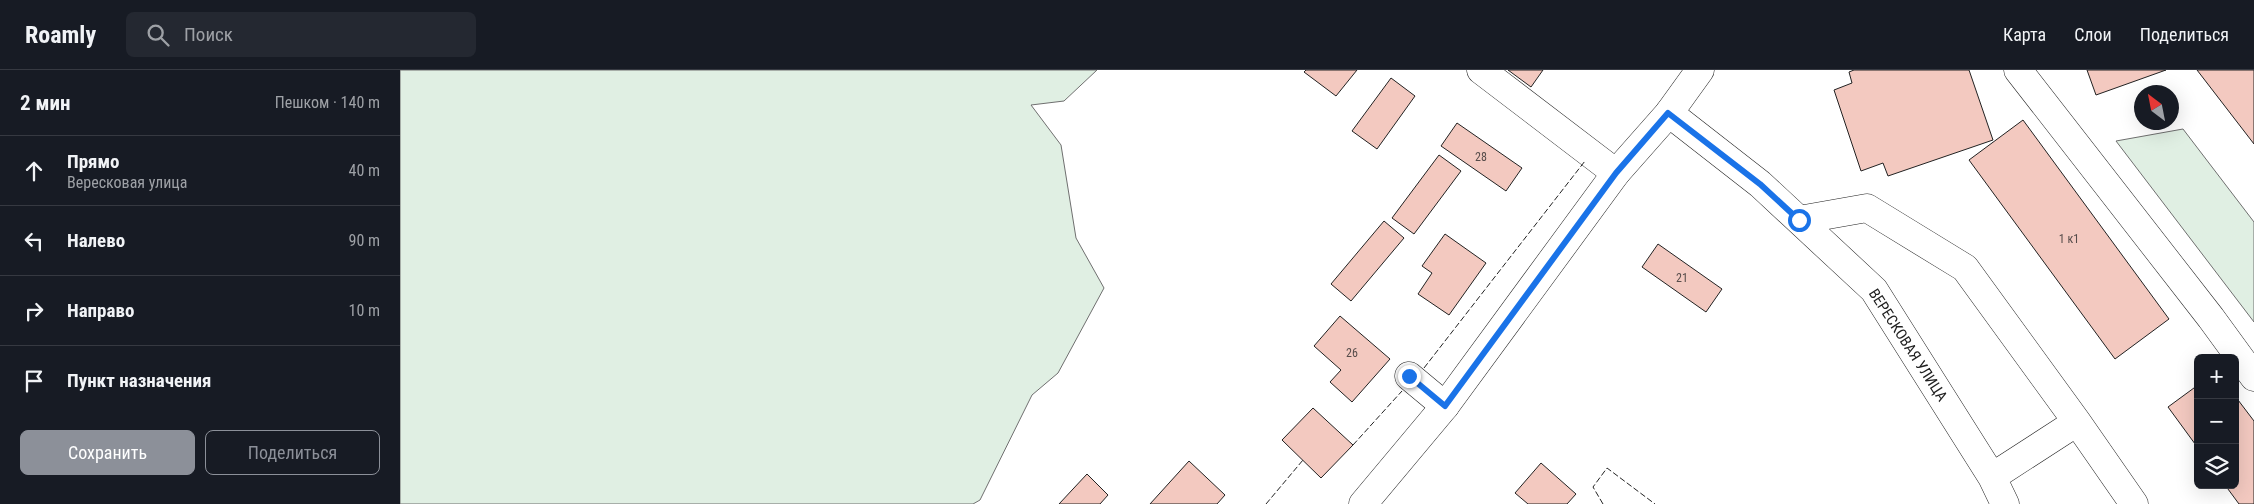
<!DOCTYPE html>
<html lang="ru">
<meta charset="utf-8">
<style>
:root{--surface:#171b24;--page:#242831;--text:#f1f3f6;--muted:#9ea1a6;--line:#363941;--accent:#8c9099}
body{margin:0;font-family:"Roboto Condensed",sans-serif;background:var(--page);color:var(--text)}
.controls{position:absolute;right:15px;bottom:15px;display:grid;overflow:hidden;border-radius:8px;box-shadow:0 5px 20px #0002}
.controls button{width:45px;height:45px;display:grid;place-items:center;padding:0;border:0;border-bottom:1px solid var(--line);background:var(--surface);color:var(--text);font:25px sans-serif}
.compass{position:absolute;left:1734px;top:15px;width:45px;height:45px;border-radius:50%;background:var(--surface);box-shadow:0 5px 20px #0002;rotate:328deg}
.stop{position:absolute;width:15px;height:15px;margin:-11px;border:4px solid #1a73e8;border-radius:50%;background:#fff}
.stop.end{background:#1a73e8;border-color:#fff;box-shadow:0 1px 5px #0008}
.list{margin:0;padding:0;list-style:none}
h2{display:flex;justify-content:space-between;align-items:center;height:65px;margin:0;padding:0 20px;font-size:21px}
h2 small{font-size:16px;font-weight:400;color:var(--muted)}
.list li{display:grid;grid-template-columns:32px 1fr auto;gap:15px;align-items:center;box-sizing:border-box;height:70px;padding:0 20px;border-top:1px solid var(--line)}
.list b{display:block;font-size:19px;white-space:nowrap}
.list p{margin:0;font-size:16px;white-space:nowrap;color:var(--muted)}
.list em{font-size:16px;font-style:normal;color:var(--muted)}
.actions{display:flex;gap:10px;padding:15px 20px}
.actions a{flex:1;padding:11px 0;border:1px solid var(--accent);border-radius:8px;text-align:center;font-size:18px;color:var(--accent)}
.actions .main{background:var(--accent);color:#fff}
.icon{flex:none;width:28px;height:28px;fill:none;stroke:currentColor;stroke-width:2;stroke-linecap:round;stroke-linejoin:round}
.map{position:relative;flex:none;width:1854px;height:434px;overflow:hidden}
header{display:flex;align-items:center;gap:30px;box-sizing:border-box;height:70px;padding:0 25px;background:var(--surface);border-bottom:1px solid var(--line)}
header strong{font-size:24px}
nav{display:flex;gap:28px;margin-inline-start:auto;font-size:18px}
.search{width:350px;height:45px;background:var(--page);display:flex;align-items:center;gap:12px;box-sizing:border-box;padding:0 18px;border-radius:8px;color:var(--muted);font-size:19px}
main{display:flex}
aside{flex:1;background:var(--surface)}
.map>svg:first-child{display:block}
.green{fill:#e0efe3;stroke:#6f6f6f}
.building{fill:#f3c9c0;stroke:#222}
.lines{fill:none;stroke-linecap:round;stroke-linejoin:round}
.minor-casing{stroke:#222;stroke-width:29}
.major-casing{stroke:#222;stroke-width:29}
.minor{stroke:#fff;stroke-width:28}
.major{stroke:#fff;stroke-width:28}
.fence{stroke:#222;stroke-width:1;stroke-dasharray:6 2.5;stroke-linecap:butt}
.route{stroke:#1a73e8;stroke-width:6}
.labels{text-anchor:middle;stroke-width:4;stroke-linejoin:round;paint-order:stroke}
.number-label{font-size:12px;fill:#564c4a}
.street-label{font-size:15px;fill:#222;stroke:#fff}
</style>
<header>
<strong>Roamly</strong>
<div class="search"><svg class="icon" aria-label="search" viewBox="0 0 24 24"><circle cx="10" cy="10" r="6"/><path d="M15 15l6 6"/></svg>Поиск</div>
<nav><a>Карта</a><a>Слои</a><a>Поделиться</a></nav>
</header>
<main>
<aside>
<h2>2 мин<small>Пешком · 140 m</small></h2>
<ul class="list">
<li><svg class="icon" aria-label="ahead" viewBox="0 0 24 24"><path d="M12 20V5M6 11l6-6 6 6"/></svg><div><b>Прямо</b><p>Вересковая улица</p></div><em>40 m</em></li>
<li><svg class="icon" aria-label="left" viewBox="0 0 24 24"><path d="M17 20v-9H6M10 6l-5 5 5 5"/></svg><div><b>Налево</b></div><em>90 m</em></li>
<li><svg class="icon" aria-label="right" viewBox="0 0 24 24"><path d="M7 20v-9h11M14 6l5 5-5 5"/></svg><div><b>Направо</b></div><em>10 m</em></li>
<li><svg class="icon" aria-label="arrive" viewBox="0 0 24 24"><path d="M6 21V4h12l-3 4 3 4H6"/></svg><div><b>Пункт назначения</b></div></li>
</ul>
<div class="actions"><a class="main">Сохранить</a><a>Поделиться</a></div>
</aside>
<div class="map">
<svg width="1854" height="434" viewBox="0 0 1854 434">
<rect width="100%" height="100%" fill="#fff"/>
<path class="green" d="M0,0H697L664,31L631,35L661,75L676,168L704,218L658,303L632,325L580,430L573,434H0Z
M1783,59L1854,152V252L1716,71Z"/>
<path class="building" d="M906,0H957L936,26L904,2Z
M1108,0H1143L1131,17Z
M1454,0H1569L1593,70L1488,106L1483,93L1461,101L1434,20L1452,13L1449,2Z
M1687,0H1766L1696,25Z
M1797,0H1854V74Z
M991,8L1015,26L977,79L952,61Z
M1623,50L1769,249L1715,289L1569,90Z
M1057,53L1122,98L1106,121L1041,76Z
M1039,85L1061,101L1014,164L992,148Z
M984,151L1004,168L951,231L931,214Z
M1045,164L1086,193L1049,245L1018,224L1032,203L1022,196Z
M1258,174L1322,219L1306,242L1242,197Z
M940,246L990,289L952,332L930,312L941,300L914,276Z
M1798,315V378L1768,337Z
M1835,326L1854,351V434H1839L1825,415H1835Z
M913,338L953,375L921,408L882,370Z
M789,391L825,425L817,434H750Z
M1141,393L1176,424L1167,434H1128L1115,423Z
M687,404L708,425L700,434H659Z"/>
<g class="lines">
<g class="minor-casing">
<path id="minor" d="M1081,0L1216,103
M1618,0L1811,248L1854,307
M1269,43L1360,114L1474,220L1592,407L1605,434
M1399,150L1467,138L1565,198L1677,352
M1009,306L1045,336
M1592,407L1677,352L1734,434"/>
</g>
<g class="major-casing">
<path id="major" d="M963,434L1045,336L1216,103L1269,43L1300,0"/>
</g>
<use href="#minor" class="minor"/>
<use href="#major" class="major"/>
<path class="fence" d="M1024,298L1185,91
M953,375L1002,321
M866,434L903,390
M1203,434L1193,417L1207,398L1255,434"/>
</g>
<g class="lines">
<path class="route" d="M1009,306L1045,336L1216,103L1268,43L1360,114L1399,150"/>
</g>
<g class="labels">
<g class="number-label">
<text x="1081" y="91">28</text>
<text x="1669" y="173">1 к1</text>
<text x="1282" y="212">21</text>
<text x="952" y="287">26</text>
</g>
<g class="street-label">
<text transform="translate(1508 275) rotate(57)" y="5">ВЕРЕСКОВАЯ УЛИЦА</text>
</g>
</g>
</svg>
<div class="controls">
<button>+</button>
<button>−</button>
<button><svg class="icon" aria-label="layers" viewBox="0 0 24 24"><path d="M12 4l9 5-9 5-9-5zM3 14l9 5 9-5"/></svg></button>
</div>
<svg class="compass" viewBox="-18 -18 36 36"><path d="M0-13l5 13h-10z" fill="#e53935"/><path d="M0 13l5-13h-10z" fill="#9ea1a6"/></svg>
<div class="stop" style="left:1399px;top:150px"></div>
<div class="stop end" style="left:1009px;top:306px"></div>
</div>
</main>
